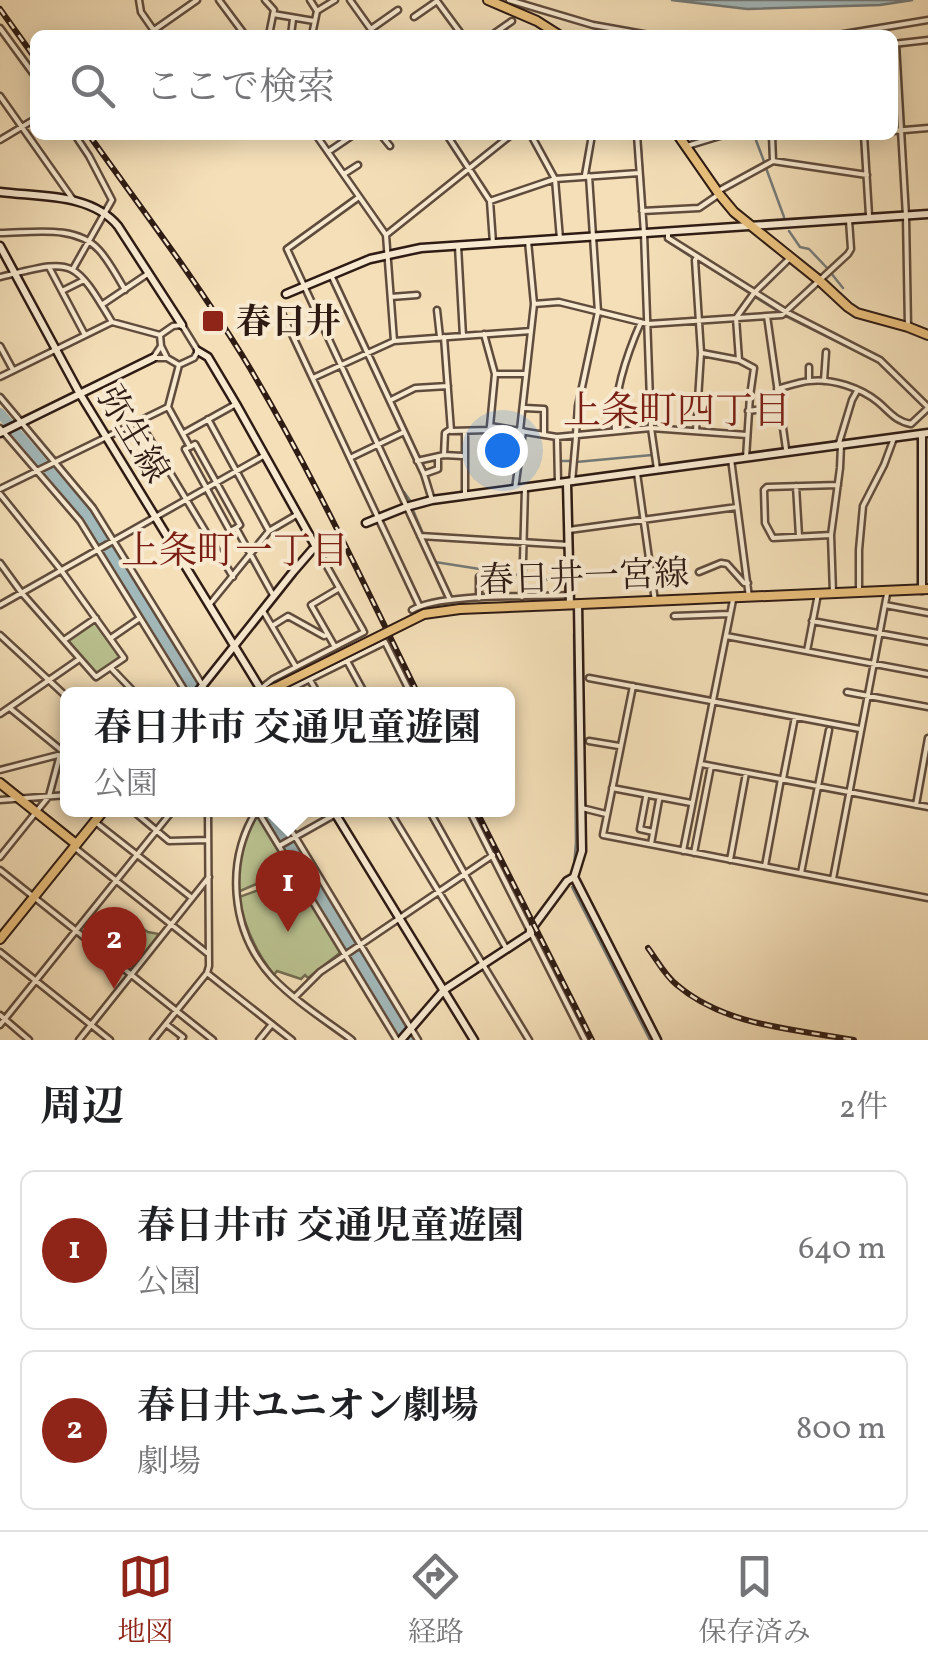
<!DOCTYPE html>
<html lang="ja">
<meta charset="utf-8">
<style>
:root{--surface:#fff;--page:#f2f2f2;--text:#202124;--muted:#757577;--line:#e0e0e0;--accent:#8f2418}
body{margin:0;font-family:Vollkorn,"Noto Serif JP",serif;background:var(--page);color:var(--text)}
.you{position:absolute;left:502px;top:450px;width:35px;height:35px;margin:-25px;border:8px solid #fff;border-radius:50%;background:#1a73e8;box-shadow:0 0 0 15px #1a73e833}
.badge{display:grid;place-items:center;width:65px;height:65px;border-radius:50%;background:var(--accent);color:#fff;font-size:32px;font-weight:700}
.pin{position:absolute;translate:-50% -82px;filter:drop-shadow(0 2px 5px #0008)}
.pin::after{content:'';position:absolute;top:52px;width:35px;height:30px;background:inherit;clip-path:polygon(0 0,100% 0,50% 100%)}
.popup{position:absolute;left:60px;top:687px;width:455px;height:130px;box-sizing:border-box;display:grid;place-content:center;border-radius:15px;background:var(--surface);filter:drop-shadow(0 2px 8px #0005);font-size:32px;white-space:nowrap;color:var(--muted)}
.popup b{font-size:38px;color:var(--text)}
.popup::after{content:'';position:absolute;left:50%;top:100%;margin-left:-20px;border:20px solid transparent;border-top-color:var(--surface)}
.list{margin:0;padding:0;list-style:none}
h2{display:flex;justify-content:space-between;align-items:center;height:130px;margin:0;padding:0 40px;font-size:42px}
h2 small{font-size:32px;font-weight:400;color:var(--muted)}
.list li{display:grid;grid-template-columns:65px 1fr auto;gap:30px;align-items:center;box-sizing:border-box;height:160px;margin:0 20px 20px;padding:0 20px;border:2px solid var(--line);border-radius:15px}
.list b{display:block;font-size:38px;white-space:nowrap}
.list p{margin:0;font-size:32px;white-space:nowrap;color:var(--muted)}
.list em{font-size:32px;font-style:normal;color:var(--muted)}
.icon{flex:none;width:55px;height:55px;fill:none;stroke:currentColor;stroke-width:2;stroke-linecap:round;stroke-linejoin:round}
.map{position:relative;flex:none;width:928px;height:1040px;overflow:hidden}
.search{position:absolute;background:var(--surface);box-shadow:0 5px 25px #0003;left:30px;right:30px;top:30px;height:110px;display:flex;align-items:center;gap:25px;box-sizing:border-box;padding:0 35px;border-radius:15px;color:var(--muted);font-size:38px}
.sheet{height:490px;background:var(--surface)}
nav{display:flex;justify-content:space-around;align-items:center;box-sizing:border-box;height:140px;border-top:2px solid var(--line);background:var(--surface);font-size:28px;color:var(--muted)}
nav a{display:grid;justify-items:center;gap:5px}
nav .on{color:var(--accent)}
.map>svg:first-child{display:block}
.green{fill:#bac290;stroke:#746e52;stroke-width:2.5}
.water{fill:#a2b9bb;stroke:#747a78;stroke-width:2.5}
.lines{fill:none;stroke-linecap:round;stroke-linejoin:round}
.stream{stroke:#747a78;stroke-width:2.5}
.river{stroke:#a2b9bb;stroke-width:10}
.street-casing{stroke:#604c3d;stroke-width:9}
.secondary-casing{stroke:#2e1b14;stroke-width:11}
.primary-casing{stroke:#2e1b14;stroke-width:12}
.street{stroke:#f8ead1;stroke-width:4}
.secondary{stroke:#f8ead1;stroke-width:6}
.primary{stroke:#eac07c;stroke-width:8}
.rail-casing{stroke:#2e1b14;stroke-width:6}
.rail{stroke:#f8ead1;stroke-width:2.5;stroke-dasharray:8;stroke-linecap:butt}
.primary-bridge-casing{stroke:#2e1b14;stroke-width:12;stroke-linecap:butt}
.primary-bridge{stroke:#eac07c;stroke-width:8}
.poi-dot{fill:#8f2418;stroke:#f8ead1;stroke-width:4}
.labels{text-anchor:middle;stroke-width:8;stroke-linejoin:round;paint-order:stroke}
.poi-label{font-size:35px;font-weight:bold;fill:#2e1b14;stroke:#f8ead1;text-anchor:start}
.street-label{font-size:35px;fill:#2e1b14;stroke:#f8ead1}
.neighbourhood-label{font-size:38px;fill:#7a1f14;stroke:#f8ead1}
</style>
<div class="map">
<svg width="928" height="1040" viewBox="0 0 928 1040">
<rect width="100%" height="100%" fill="#f4dfb8"/>
<filter id="stains"><feTurbulence type="fractalNoise" baseFrequency=".002" numOctaves="4"/><feColorMatrix values="0 0 0 0 .2 0 0 0 0 .09 0 0 0 0 .02 0 0 0 .5 -.17"/></filter>
<radialGradient id="worn" r=".72"><stop offset=".6" stop-color="#630" stop-opacity="0"/><stop offset="1" stop-color="#630" stop-opacity=".3"/></radialGradient>
<path class="green" d="M93,622L96,623L120,656L119,659L99,673H96L69,642V639Z
M256,816H258L295,875L285,881L280,874L240,891L238,890C238,863 241,839 256,816Z
M298,882L341,952L308,978L305,975L301,979L277,971L274,975C256,952 244,927 239,897L259,890L267,901Z
M121,915L148,932L159,934L132,971L96,944Z"/>
<path class="water" d="M671,0H913L880,5L747,9Z"/>
<g class="lines">
<path class="stream" d="M640,135L645,208
M754,135L765,164
M766,168L784,217
M645,214L646,226
M789,231L800,247L809,249L829,270
M665,240L693,258
M698,260L702,263
M705,265L751,294
M831,273L843,288
M755,297L781,313
M785,316L880,363L925,408
M560,461H572
M576,462L652,455
M404,492L411,502
M413,510L435,562L563,582
M574,866L576,843L574,634
M572,887L650,1040"/>
<path class="river" d="M0,413L88,516L198,694
M268,810L408,1040"/>
<g class="street-casing">
<path id="street" d="M139,0L141,12L157,35
M219,0L245,35
M265,0L274,10L269,35
M310,0L317,11
M350,0L375,35
M509,0L593,25L649,35
M273,14L314,21
M414,17L437,1L462,35
M0,28L35,76
M371,29L398,10
M147,35L197,0
M291,35L293,19
M312,35L317,11L335,0
M492,35L512,21
M838,35L928,20
M893,44L928,40
M896,44L906,216L908,327
M0,96L74,201
M893,131L928,128
M316,135L386,235L394,341
M381,135L390,146
M447,135L490,201L493,243
M531,135L555,179L560,239
M637,135L644,233L651,428L657,469
M772,135L773,161
M864,135L869,215
M0,140L35,119
M687,146L723,135
M328,152L353,135
M344,174L358,165
M585,175L592,135
M720,190L773,161L867,175
M359,197L287,249L450,600
M490,201L555,179L639,173
M642,211L699,208L718,195
M668,231V238L786,312L880,360L928,407
M0,233C31,233 76,224 99,250C109,261 117,276 125,290
M386,235L511,135
M458,246L463,336
M49,267L85,335
M73,269L112,200L89,156L75,135
M0,277C73,260 72,255 112,322
M332,277L424,474L432,500
M62,291L84,280
M391,297L417,295
M103,304L149,273
M534,304L559,302L648,324L782,315L848,254L851,249L849,220
M437,310L440,337
M281,311L419,605
M767,316L786,449
M484,334L495,374L490,426
M444,337L451,431L489,430L490,426L557,437L651,428L747,435
M0,346L13,370
M161,346L153,358H167L179,365L194,358L198,351L182,325L173,326L160,335L161,346L167,358
M702,353L739,360L754,368L750,396L746,458
M739,360L736,318L754,293L791,257
M179,365L168,407L190,447L185,449L230,531L236,528L273,595
M809,367V381
M495,374H525
M0,377L112,322L160,335
M313,378L394,341L531,331
M824,381L826,352
M777,389C788,386 799,382 809,381C832,378 861,388 878,402C890,412 895,421 911,424L928,408
M0,397L93,508L208,694
M391,400L415,388L448,386
M525,408L544,409V435
M748,411L778,407
M208,419L269,531
M139,421L233,577
M0,428L80,521L187,694
M520,430L534,304L528,241
M615,431C613,394 626,356 641,322
M696,431L701,353L695,260L697,257
M184,433L236,404
M576,434L578,406L598,312L589,176
M557,437L558,483
M839,443L852,400L857,391
M190,447L195,444L240,525L236,528
M444,455L445,433L451,429
M350,458L404,432
M731,459L749,597
M417,461L444,455L462,456
M637,473L655,601
M424,474L438,469V458
M572,482L576,437
M796,486L799,536
M0,489L168,407
M515,489L523,431
M0,494L61,570L124,658L96,677L21,592L0,563
M465,496V431
M569,530L737,507
M831,535L773,538L765,523L764,490L767,487L838,485
M420,536L569,545
M316,547L363,630
M699,572L721,563L727,564L744,583H748
M479,577V598
M859,591V550L863,506L884,465L894,438
M833,593L831,535L840,468L841,445
M522,597L525,488
M0,605L265,455
M209,605L269,531L298,514
M885,605L928,613
M412,610C440,593 533,597 570,595
M263,611L296,667
M674,616L729,614
M812,621L928,642
M272,626L288,616L324,636L327,635
M0,635L68,698
M726,636L928,674
M111,638L140,618
M64,640L96,618
M335,647L311,605L338,589
M807,651L818,594
M347,661L365,694
M112,669L136,694
M589,678L860,729
M310,680L318,694
M633,686L603,835L928,898
M263,692L264,686L273,679L364,632
M847,692L928,707
M280,694L385,642L411,694
M11,709L66,754
M0,714L78,660
M589,741L619,746
M701,764L928,807
M0,770L58,755
M783,779L795,717
M612,788L691,803
M646,797L640,829L653,832
M0,800L68,795
M916,805L928,738
M582,808L606,814
M132,810L169,841L208,840
M257,810C225,861 230,931 272,977C295,1001 325,1020 352,1040
M257,810L397,1040
M279,810L418,1040
M389,810L529,1040
M429,810L506,948
M469,810L585,1040
M94,821L192,898
M651,844L659,800
M279,846L343,810
M74,847L207,953
M683,851L733,600
M694,853L711,766
M0,857L49,796L60,755
M730,860L746,773
M765,866L781,779
M0,870L213,1040
M801,873L829,730
M833,879L887,594
M0,952L110,1040
M207,973L292,1040
M295,997L320,972L493,855
M0,1015L29,1040
M166,1024L183,1037L181,1040
M0,1025L173,810
M79,1040L209,877
M153,1040L207,973L209,966L208,810
M259,1040L272,1024"/>
</g>
<g class="secondary-casing">
<path id="secondary" d="M0,192C39,197 91,193 118,226L182,325
M0,246L80,394L263,693
M286,294L370,259L421,248L928,214
M198,351L208,357L236,404L316,547
M0,433L153,358
M922,434V590
M567,483L570,604
M366,523L406,507L432,500L928,433
M196,694L293,572L312,550L322,545
M333,810L474,1040
M574,877L657,1040
M530,931L567,881L574,877L582,851L578,604
M401,1040L444,990L531,933"/>
</g>
<g class="primary-casing">
<path id="primary" d="M488,0L537,21L559,35
M678,135L719,194L734,212L820,281L848,307L857,313L908,327L928,335
M558,605L928,589
M261,694L277,687
M0,783L76,844
M0,939L104,810"/>
</g>
<use href="#street" class="street"/>
<use href="#secondary" class="secondary"/>
<use href="#primary" class="primary"/>
<g class="rail-casing">
<path id="rail" d="M0,9L35,58
M89,135C141,208 195,279 242,355C308,464 362,580 418,694
M476,810L592,1040
M648,948C657,960 665,976 677,985C725,1026 794,1029 854,1040"/>
</g>
<use href="#rail" class="rail"/>
<g class="primary-bridge-casing">
<path id="primary-bridge" d="M277,687L424,614L460,609L558,605"/>
</g>
<use href="#primary-bridge" class="primary-bridge"/>
</g>
<rect class="poi-dot" x="201" y="309" width="24" height="24" rx="5"/>
<g class="labels">
<g class="poi-label">
<text x="236" y="333">春日井</text>
</g>
<g class="street-label">
<text transform="translate(134 434) rotate(59)" y="12">弥生線</text>
<text transform="translate(584 576) rotate(-2)" y="12">春日井一宮線</text>
</g>
<g class="neighbourhood-label">
<text x="677" y="423">上条町四丁目</text>
<text x="235" y="563">上条町一丁目</text>
</g>
</g>
<rect width="100%" height="100%" filter="url(#stains)"/>
<rect width="100%" height="100%" fill="url(#worn)"/>
</svg>
<div class="you"></div>
<div class="pin badge" style="left:288px;top:932px">1</div>
<div class="popup"><b>春日井市 交通児童遊園</b>公園</div>
<div class="pin badge" style="left:114px;top:989px">2</div>
<div class="search"><svg class="icon" aria-label="search" viewBox="0 0 24 24"><circle cx="10" cy="10" r="6"/><path d="M15 15l6 6"/></svg>ここで検索</div>
</div>
<section class="sheet">
<h2>周辺<small>2件</small></h2>
<ul class="list">
<li><span class="badge">1</span><div><b>春日井市 交通児童遊園</b><p>公園</p></div><em>640 m</em></li>
<li><span class="badge">2</span><div><b>春日井ユニオン劇場</b><p>劇場</p></div><em>800 m</em></li>
</ul>
</section>
<nav>
<a class="on"><svg class="icon" aria-label="map" viewBox="0 0 24 24"><path d="M3 6l6-2 6 2 6-2v14l-6 2-6-2-6 2zM9 4v14M15 6v14"/></svg>地図</a>
<a><svg class="icon" aria-label="directions" viewBox="0 0 24 24"><path d="M12 3l9 9-9 9-9-9zM9 14v-3h6M13 9l2 2-2 2"/></svg>経路</a>
<a><svg class="icon" aria-label="saved" viewBox="0 0 24 24"><path d="M7 4h10v16l-5-4-5 4z"/></svg>保存済み</a>
</nav>
